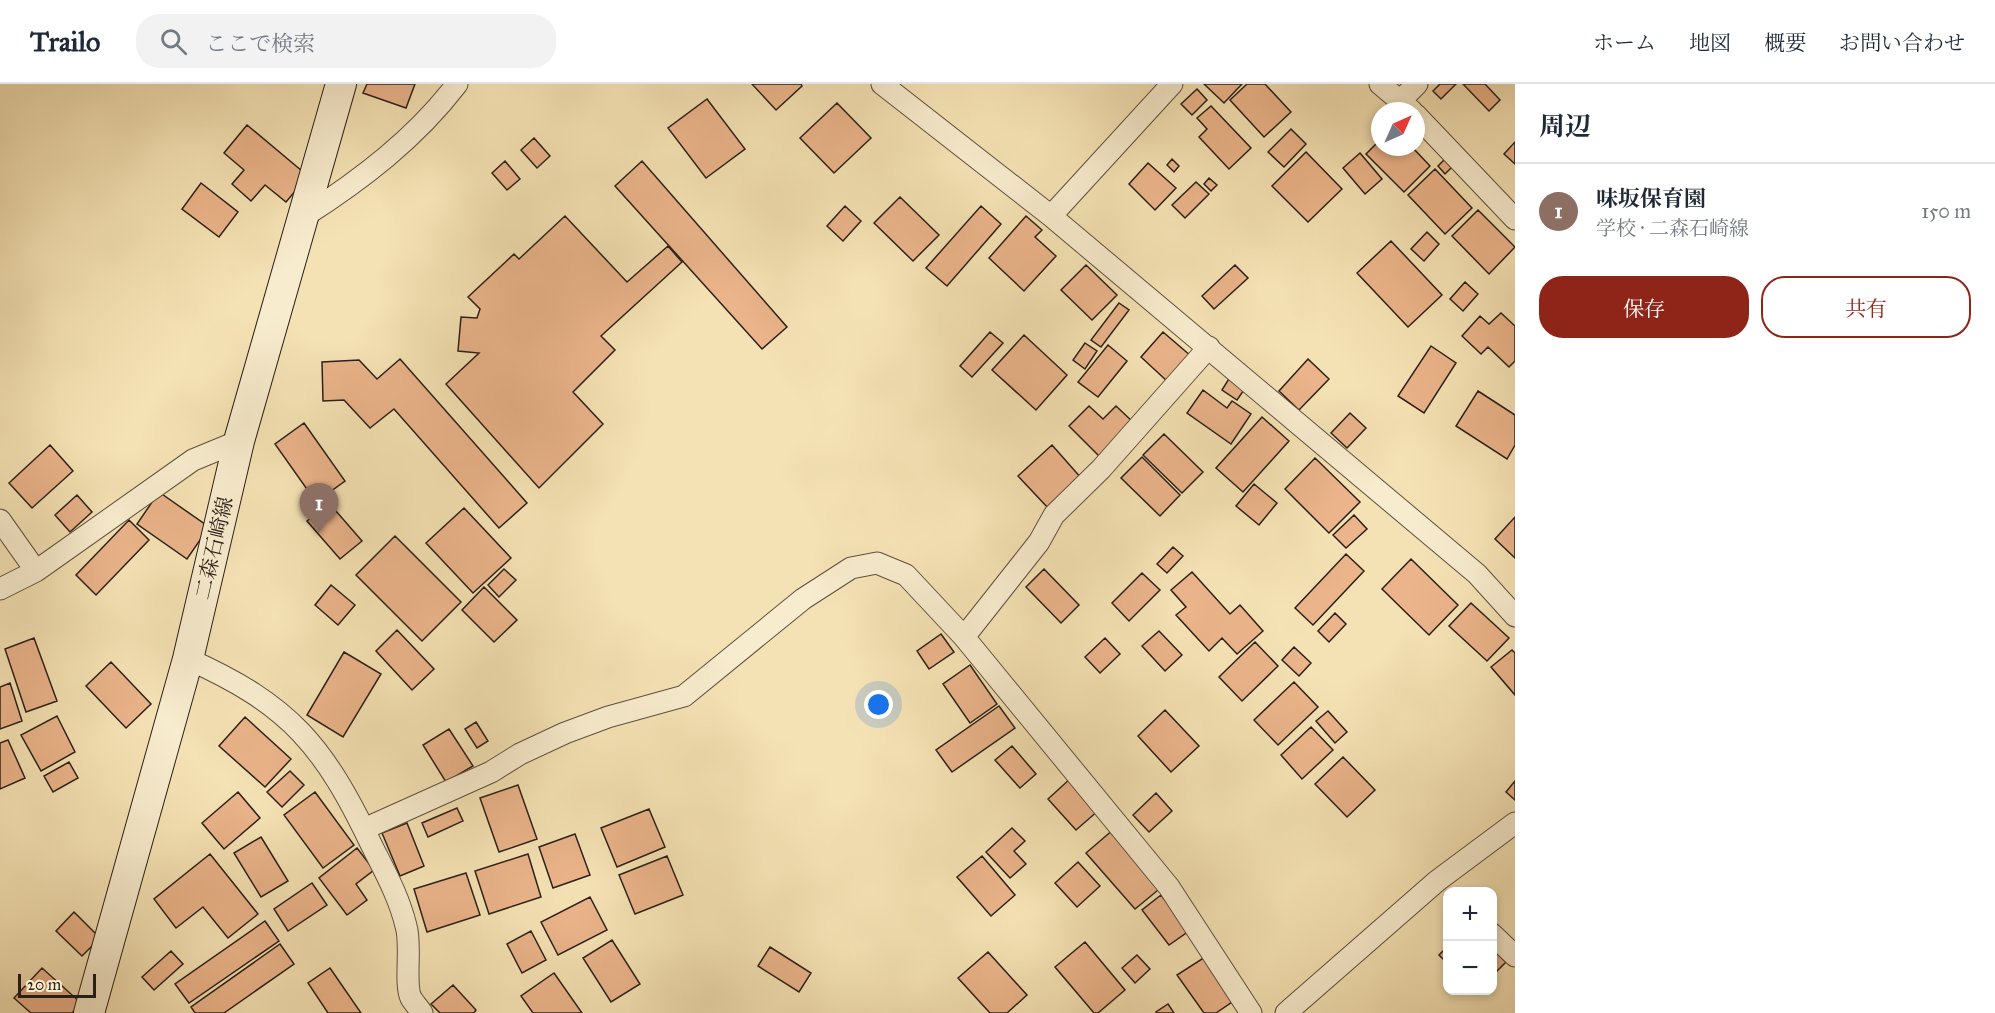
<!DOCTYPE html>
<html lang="ja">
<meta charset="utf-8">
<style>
:root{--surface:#fff;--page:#f2f2f3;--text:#1f2937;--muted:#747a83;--line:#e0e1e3;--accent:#8f2418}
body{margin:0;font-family:"IM FELL Great Primer","Noto Serif JP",serif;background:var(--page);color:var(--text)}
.controls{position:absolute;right:18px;bottom:18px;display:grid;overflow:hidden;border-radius:12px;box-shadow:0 3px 9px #0003}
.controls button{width:54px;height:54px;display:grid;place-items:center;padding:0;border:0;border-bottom:2px solid var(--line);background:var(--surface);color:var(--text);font:30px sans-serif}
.compass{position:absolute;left:1371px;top:18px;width:54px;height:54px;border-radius:50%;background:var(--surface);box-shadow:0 3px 9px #0003;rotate:45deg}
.scale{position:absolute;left:18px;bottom:15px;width:78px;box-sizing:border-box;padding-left:6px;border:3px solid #2b2018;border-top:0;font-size:16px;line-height:21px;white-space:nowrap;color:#2b2018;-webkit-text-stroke:4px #f8ecce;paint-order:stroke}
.you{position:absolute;left:879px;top:621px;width:21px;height:21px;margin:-15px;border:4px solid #fff;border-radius:50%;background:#1a73e8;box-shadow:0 0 0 9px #1a73e833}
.badge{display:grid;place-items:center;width:39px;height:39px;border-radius:50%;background:var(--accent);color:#fff;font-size:20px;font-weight:700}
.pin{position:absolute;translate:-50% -50px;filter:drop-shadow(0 2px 3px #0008)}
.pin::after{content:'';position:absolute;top:32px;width:21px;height:18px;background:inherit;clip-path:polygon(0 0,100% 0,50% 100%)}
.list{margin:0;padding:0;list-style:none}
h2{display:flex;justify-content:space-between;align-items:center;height:78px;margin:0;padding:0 24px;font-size:26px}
h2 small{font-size:20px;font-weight:400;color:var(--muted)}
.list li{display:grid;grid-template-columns:39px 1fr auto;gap:18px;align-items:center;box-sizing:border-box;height:96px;padding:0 24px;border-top:2px solid var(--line)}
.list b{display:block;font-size:22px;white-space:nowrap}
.list p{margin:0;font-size:20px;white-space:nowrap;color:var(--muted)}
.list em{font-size:20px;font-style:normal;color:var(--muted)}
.actions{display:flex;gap:12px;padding:18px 24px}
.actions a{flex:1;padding:14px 0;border:2px solid var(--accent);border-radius:24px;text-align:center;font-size:21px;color:var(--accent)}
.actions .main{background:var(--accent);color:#fff}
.icon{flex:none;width:33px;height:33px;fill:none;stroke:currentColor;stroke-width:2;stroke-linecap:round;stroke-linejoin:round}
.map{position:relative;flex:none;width:1515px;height:929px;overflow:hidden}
header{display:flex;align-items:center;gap:36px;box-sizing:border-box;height:84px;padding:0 30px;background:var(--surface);border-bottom:2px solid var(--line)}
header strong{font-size:28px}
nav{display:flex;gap:33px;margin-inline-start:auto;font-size:21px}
.search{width:420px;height:54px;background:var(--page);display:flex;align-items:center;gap:15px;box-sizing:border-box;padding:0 21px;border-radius:24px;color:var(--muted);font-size:22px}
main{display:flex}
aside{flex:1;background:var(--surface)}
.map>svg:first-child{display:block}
.building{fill:#ebb48a;stroke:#2b2018;stroke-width:1.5}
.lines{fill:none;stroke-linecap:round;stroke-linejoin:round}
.street-casing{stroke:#5e503f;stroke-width:23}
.secondary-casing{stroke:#2b2018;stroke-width:32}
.street{stroke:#f8ecce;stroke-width:21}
.secondary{stroke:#f8ecce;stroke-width:30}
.labels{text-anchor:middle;stroke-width:6;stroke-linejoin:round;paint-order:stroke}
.street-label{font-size:21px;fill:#2b2018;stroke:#f8ecce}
</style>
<header>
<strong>Trailo</strong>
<div class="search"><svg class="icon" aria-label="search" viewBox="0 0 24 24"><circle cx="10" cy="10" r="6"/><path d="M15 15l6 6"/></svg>ここで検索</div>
<nav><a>ホーム</a><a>地図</a><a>概要</a><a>お問い合わせ</a></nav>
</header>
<main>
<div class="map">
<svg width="1515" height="929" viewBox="0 0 1515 929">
<rect width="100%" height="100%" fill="#f5e2b4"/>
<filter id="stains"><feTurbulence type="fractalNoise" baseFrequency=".00333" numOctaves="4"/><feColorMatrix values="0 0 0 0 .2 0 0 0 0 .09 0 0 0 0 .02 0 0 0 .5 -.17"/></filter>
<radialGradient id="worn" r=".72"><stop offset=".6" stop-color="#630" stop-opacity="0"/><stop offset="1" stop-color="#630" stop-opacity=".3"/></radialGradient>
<path class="building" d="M367,0H415L406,24L363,9Z
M752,0H801L802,2L776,26Z
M1204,0H1242L1224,19Z
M1247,0H1265L1291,28L1264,53L1230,16Z
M1440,0H1456L1441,15L1433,7Z
M1463,0H1485L1500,16L1489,27Z
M1197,5L1207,16L1192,31L1181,20Z
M707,15L745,65L706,94L668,44Z
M837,19L871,54L834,89L800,54Z
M1211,22L1251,64L1229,85L1199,53L1207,45L1197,34Z
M247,41L308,92L286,118L265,101L251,117L232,100L244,86L224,69Z
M1291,45L1306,60L1284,83L1268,68Z
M534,54L550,72L537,84L521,66Z
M1380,56V63H1412L1430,82L1404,108L1366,70Z
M1515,58V80L1504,70Z
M1306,68L1342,105L1308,138L1272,102Z
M1360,69L1382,95L1365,110L1343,84Z
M1446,74L1454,81L1445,90L1438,82Z
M1172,75L1179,82L1174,88L1167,81Z
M505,77L520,95L507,106L492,89Z
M642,77L787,243L762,265L615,102Z
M1148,79L1176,104L1155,126L1129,100Z
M1435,85L1472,124L1445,150L1408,111Z
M1209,94L1217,101L1211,107L1204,100Z
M1196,98L1209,110L1185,134L1172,121Z
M201,99L238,128L219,153L182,125Z
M900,113L939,151L913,177L874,139Z
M845,122L861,137L843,157L827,142Z
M981,122L1001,140L947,202L926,184Z
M1478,126L1515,163L1489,190L1452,152Z
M565,132L627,198L668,162L682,178L601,252L615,266L573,308L603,340L539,404L446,300L479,269L458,267L461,233L477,234L480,225L468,213L514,170L519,175Z
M1026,132L1042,146L1035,153L1056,172L1024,207L989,174Z
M1427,148L1439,160L1424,177L1411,165Z
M1391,157L1442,211L1408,243L1357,189Z
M1086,181L1117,211L1092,236L1061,206Z
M1235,181L1248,194L1214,225L1202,212Z
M1465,198L1478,210L1463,227L1450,215Z
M1119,219L1129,226L1101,263L1091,256Z
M1501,229L1515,242V277L1509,283L1488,263L1481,270L1462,252L1480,232L1489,240Z
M990,248L1003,259L972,293L960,282Z
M1163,248L1191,272L1168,298L1141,273Z
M1024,251L1067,291L1036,326L992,286Z
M1085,259L1097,267L1085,285L1073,276Z
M1108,261L1127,277L1098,313L1078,298Z
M1431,262L1456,279L1424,329L1398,312Z
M400,275L527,419L499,444L394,325L370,344L344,316L323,317L322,278L359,276L377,295Z
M1308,275L1329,295L1299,326L1279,307Z
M1230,293L1246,303L1237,316L1222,306Z
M1203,306L1227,324L1232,317L1251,330L1231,360L1187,329Z
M1478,307L1515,331V361L1507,375L1456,342Z
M1089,322L1103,335L1116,322L1134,339L1100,373L1069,342Z
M1350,329L1366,344L1347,364L1331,349Z
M1262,333L1289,357L1243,408L1216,384Z
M304,339L345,397L316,418L275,360Z
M1164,350L1203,388L1182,409L1143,371Z
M50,361L73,387L32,424L9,399Z
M1052,361L1082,395L1049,425L1018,392Z
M1142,373L1180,411L1160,432L1121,394Z
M1315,374L1360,418L1329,449L1285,405Z
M1254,400L1277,419L1259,441L1236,422Z
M159,408L209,443L187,475L137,440Z
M77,411L92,428L70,448L55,431Z
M329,419L362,457L340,475L307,437Z
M464,424L511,474L473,509L426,459Z
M1354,431L1367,445L1346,464L1333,451Z
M1515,433V474L1495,455Z
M129,436L149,456L96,511L76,491Z
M395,452L461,518L422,557L356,491Z
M1173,463L1183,472L1167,489L1157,480Z
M1346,470L1364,487L1313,541L1295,524Z
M1411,475L1458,521L1429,551L1382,505Z
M504,485L516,496L499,513L488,501Z
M1044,485L1079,521L1061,539L1026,503Z
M1192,488L1230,530L1240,521L1263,547L1237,570L1222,554L1209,567L1176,531L1186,523L1171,506Z
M1142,489L1160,506L1129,537L1112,519Z
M331,501L355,521L338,541L315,521Z
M484,503L517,536L494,558L462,526Z
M1471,519L1509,554L1487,577L1449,542Z
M1335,529L1346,540L1329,558L1318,547Z
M397,546L434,585L412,606L376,567Z
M1159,547L1182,571L1165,587L1142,562Z
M941,550L954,568L929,585L917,567Z
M34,554L57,617L26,628L5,565Z
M1105,554L1120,570L1100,589L1085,573Z
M1255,558L1278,582L1242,617L1219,593Z
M1294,563L1311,579L1299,592L1282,576Z
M1512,566L1515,569V611L1491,583Z
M344,568L381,590L343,653L307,631Z
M111,578L151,620L126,644L86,602Z
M970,581L997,620L970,639L943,600Z
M1294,598L1318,623L1278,661L1254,636Z
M10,599L22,637L0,645V603Z
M999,622L1015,644L952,688L936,666Z
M1165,626L1199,662L1171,688L1138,652Z
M1328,627L1347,648L1335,659L1316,637Z
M57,632L75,668L41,687L21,651Z
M245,633L291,675L265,703L219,662Z
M476,638L488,657L477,664L465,645Z
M1311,643L1333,666L1302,695L1281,671Z
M449,645L473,682L446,698L423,661Z
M8,656L25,694L0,705V659Z
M1012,662L1036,690L1020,704L995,676Z
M1343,673L1375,706L1347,733L1315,700Z
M69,678L78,694L53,708L44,692Z
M290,687L304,701L282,723L267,708Z
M1071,694L1099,726L1076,746L1048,715Z
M1515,697V716L1506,708Z
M518,701L537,755L499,768L480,714Z
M238,708L260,734L224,765L202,739Z
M315,708L354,761L323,784L284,731Z
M1156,709L1172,727L1149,748L1133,731Z
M457,724L463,737L428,753L422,739Z
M649,725L665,763L617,783L601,744Z
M407,739L424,782L400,792L382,749Z
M1012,744L1025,757L1014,767L1026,780L1010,794L986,768Z
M1114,745L1163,802L1135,825L1086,769Z
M575,750L590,791L553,804L539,763Z
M261,753L288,797L261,813L234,769Z
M357,764L374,786L356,800L367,816L347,831L319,794Z
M210,770L258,830L228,854L203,823L176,844L154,815Z
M528,770L541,813L489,830L475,787Z
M667,772L683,811L635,830L619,791Z
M982,772L1015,811L991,832L957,793Z
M1078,778L1100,802L1077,823L1055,799Z
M466,789L480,831L427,848L414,805Z
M312,799L327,821L288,847L274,825Z
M1161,811L1189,847L1169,861L1142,826Z
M590,813L607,846L558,871L541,838Z
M74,828L100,854L82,872L56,847Z
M265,837L279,857L189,919L175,900Z
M531,847L546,876L522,889L507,860Z
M612,856L640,900L611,918L583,874Z
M1085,858L1125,906L1098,929H1094L1055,883Z
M280,860L294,880L224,929H195L191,923Z
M1448,862V880L1439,871Z
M770,863L811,889L799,908L758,882Z
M1492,865L1506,878L1492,892Z
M171,867L183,880L154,906L142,893Z
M988,868L1027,911L1007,929H990L958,894Z
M1137,871L1150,885L1135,899L1122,884Z
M1205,873L1235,916L1216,929H1204L1177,891Z
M42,884L81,919L72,929H31L14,914Z
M330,884L361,929H328L308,899Z
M554,889L582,929H533L521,912Z
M453,901L476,926L474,929H440L431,920Z
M1168,920L1174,929H1156V928Z"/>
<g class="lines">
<g class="street-casing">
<path id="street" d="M882,0L1051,132L1477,490L1515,532
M1380,0L1412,27
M1400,17L1417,0
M1416,31L1515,135
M1051,132L1172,0
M303,133C361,96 416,54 457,0
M0,436L36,487
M0,505L36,487L193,376L239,357
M964,553L1039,458L1054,431L1101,385L1209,263
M188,575C291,621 324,662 372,762C385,788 399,813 406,842C412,861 404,900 411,914C414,919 419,924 422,929
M364,745L491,688L520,670L565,649L608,633L684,612L803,515L851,484L877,479L906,491L964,553L1169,803L1251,929
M1492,850L1515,872
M1286,929L1437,797L1515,739"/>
</g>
<g class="secondary-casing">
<path id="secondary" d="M89,929L188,575L239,357L341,0"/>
</g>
<use href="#street" class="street"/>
<use href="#secondary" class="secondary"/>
</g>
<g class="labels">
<g class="street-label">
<text transform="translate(214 464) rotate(-77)" y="7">二森石崎線</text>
</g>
</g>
<rect width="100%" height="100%" filter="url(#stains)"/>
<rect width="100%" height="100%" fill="url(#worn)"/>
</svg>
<div class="controls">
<button>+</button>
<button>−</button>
</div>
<svg class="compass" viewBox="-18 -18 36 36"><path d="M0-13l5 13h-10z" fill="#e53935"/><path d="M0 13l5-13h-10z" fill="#747a83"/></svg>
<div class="scale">20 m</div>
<div class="you"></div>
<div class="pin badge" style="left:319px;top:449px;background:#8d6e63">1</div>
</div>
<aside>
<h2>周辺<small></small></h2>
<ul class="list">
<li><span class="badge" style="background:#8d6e63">1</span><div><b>味坂保育園</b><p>学校 · 二森石崎線</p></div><em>150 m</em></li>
</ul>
<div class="actions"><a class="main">保存</a><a>共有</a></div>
</aside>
</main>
